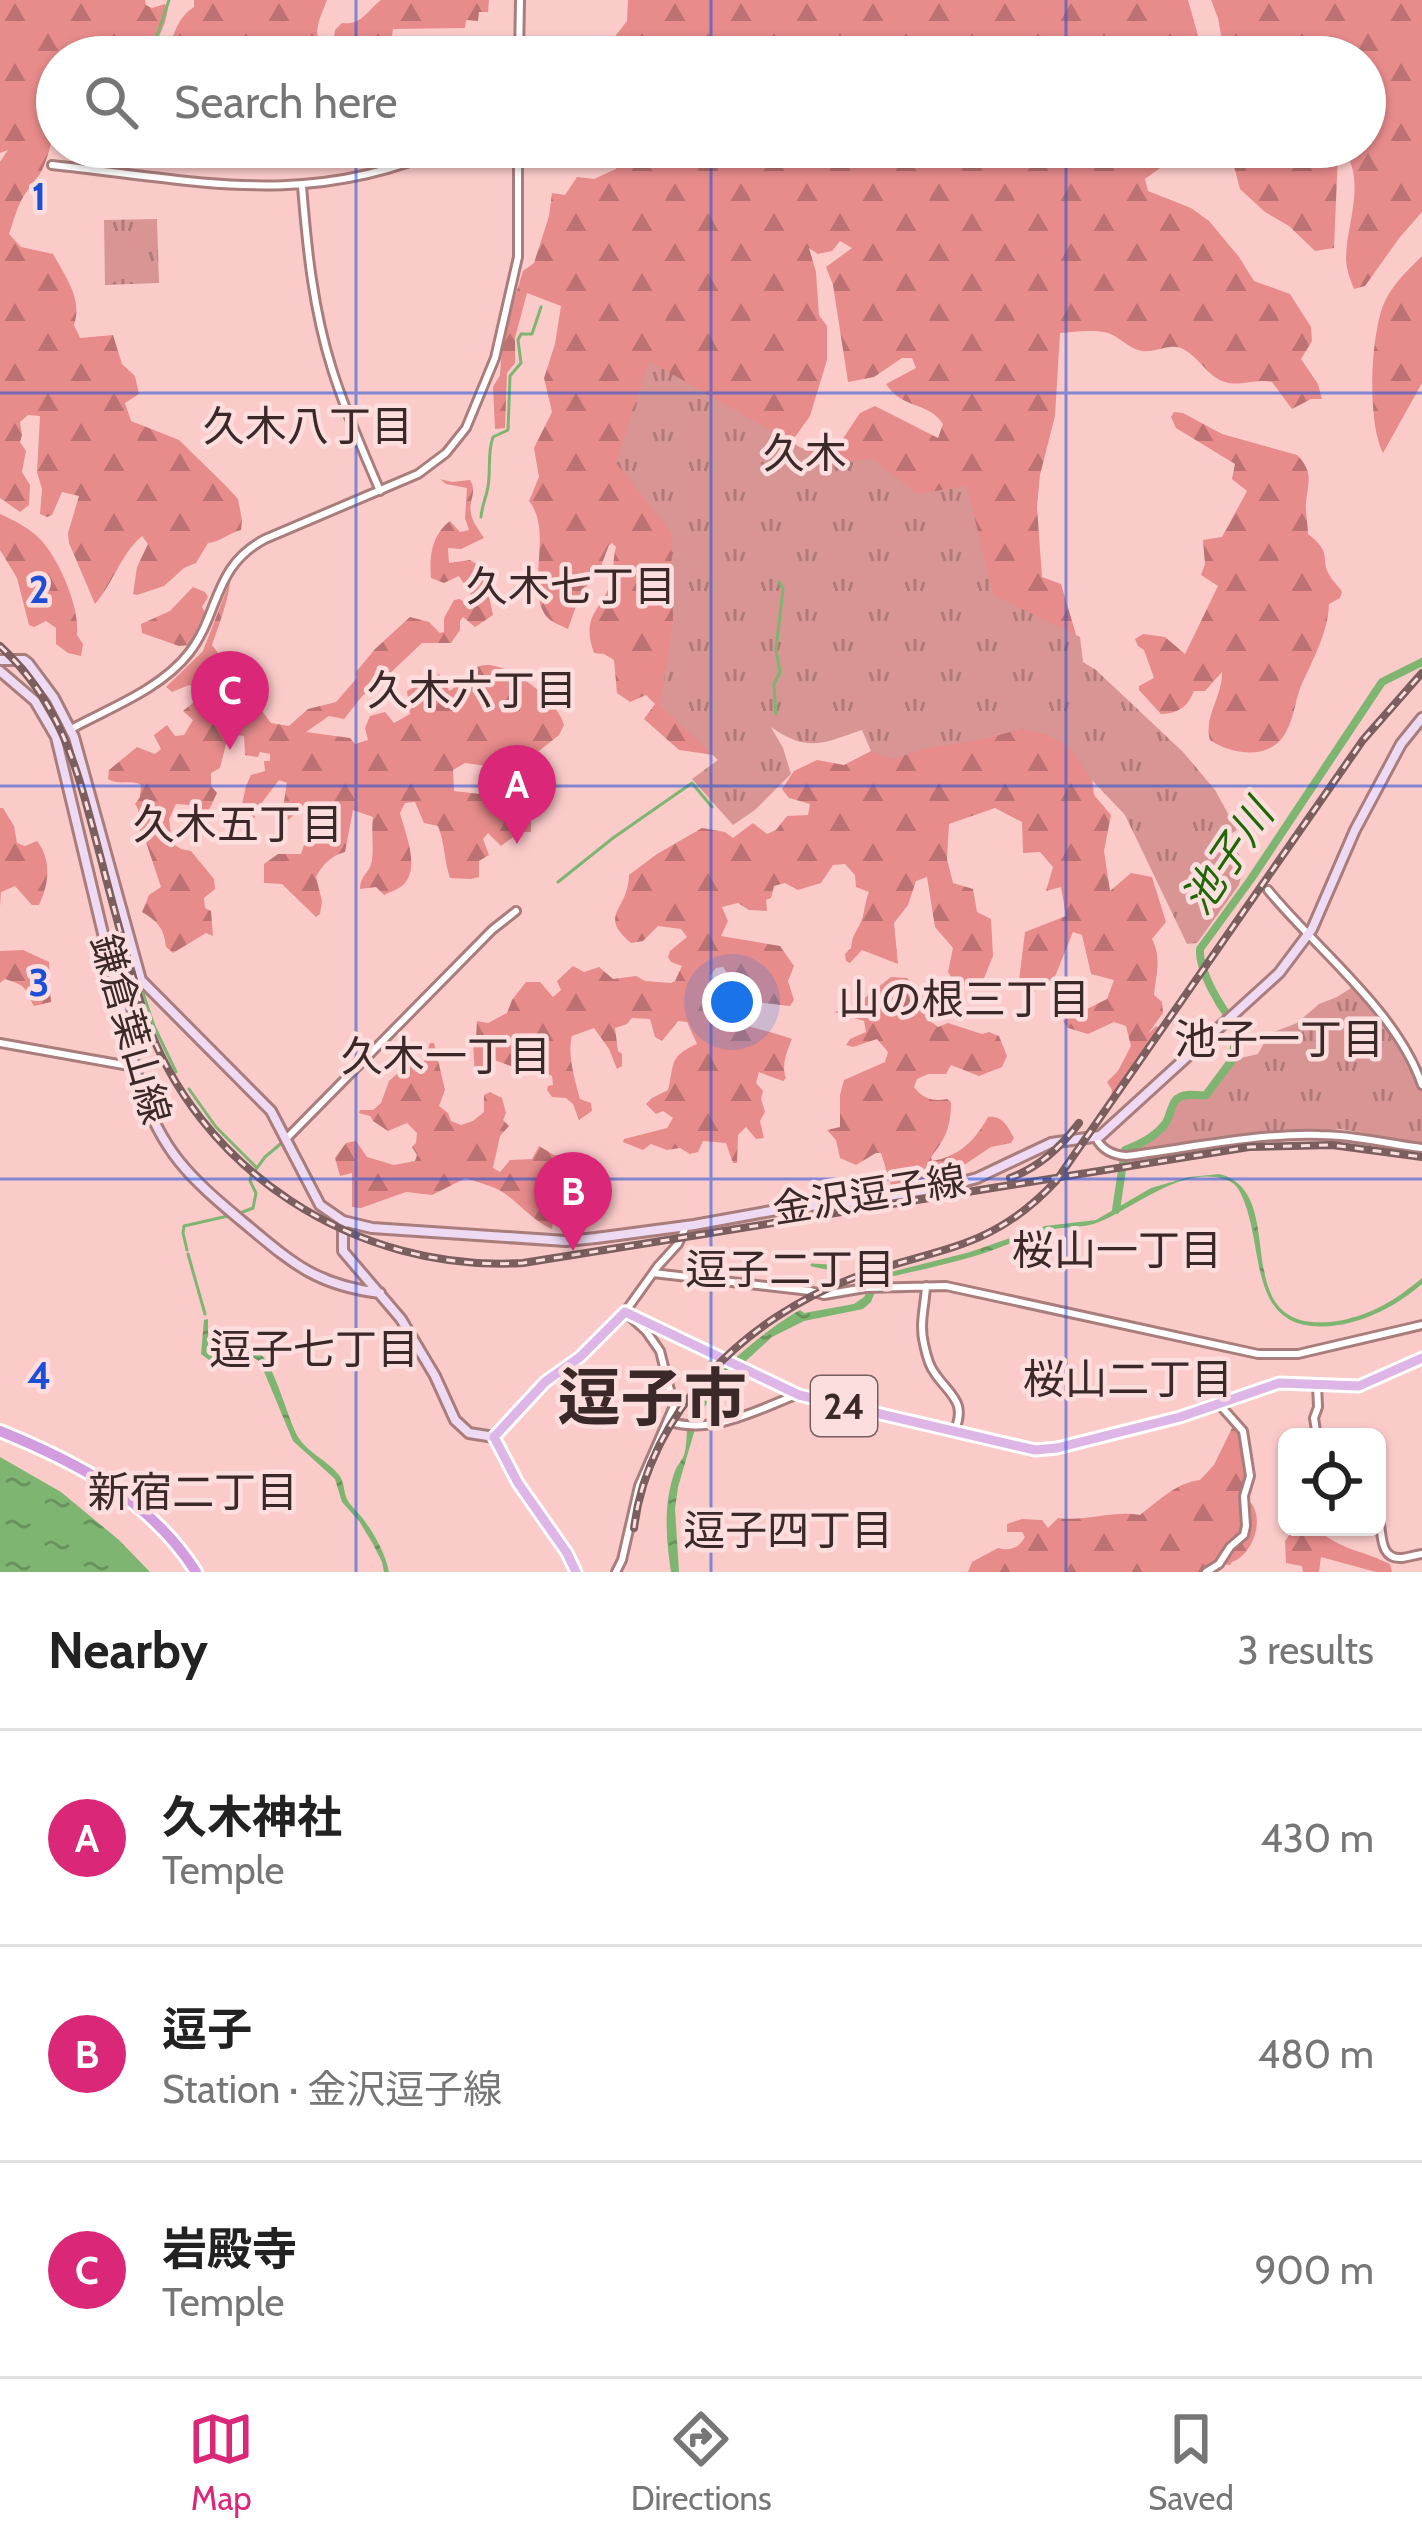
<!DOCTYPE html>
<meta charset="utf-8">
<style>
:root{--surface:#fff;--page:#f6f6f6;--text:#222;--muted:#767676;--line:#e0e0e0;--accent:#db2777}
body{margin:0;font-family:Cabin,"Noto Sans JP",sans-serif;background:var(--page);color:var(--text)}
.controls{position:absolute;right:36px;bottom:36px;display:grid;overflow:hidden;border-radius:18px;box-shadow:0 3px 9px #0004}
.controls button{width:108px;height:108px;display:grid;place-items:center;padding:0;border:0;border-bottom:3px solid var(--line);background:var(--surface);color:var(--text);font:60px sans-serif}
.you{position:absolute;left:732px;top:1002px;width:42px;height:42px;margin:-30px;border:9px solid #fff;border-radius:50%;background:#1a73e8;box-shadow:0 0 0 18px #1a73e833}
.badge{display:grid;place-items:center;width:78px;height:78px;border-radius:50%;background:var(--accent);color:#fff;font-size:39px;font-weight:700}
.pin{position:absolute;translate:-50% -99px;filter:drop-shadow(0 3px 6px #0008)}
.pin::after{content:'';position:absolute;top:63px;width:42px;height:36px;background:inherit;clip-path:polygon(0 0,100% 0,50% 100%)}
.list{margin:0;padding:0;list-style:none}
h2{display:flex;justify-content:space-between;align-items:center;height:156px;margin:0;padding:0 48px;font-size:51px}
h2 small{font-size:39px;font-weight:400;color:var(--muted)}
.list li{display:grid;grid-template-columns:78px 1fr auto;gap:36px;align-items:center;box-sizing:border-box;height:216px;padding:0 48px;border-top:3px solid var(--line)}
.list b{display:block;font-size:45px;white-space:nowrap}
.list p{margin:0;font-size:39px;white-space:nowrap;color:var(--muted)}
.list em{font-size:39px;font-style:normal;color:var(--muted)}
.icon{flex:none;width:66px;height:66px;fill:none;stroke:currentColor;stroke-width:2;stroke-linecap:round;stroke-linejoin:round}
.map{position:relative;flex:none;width:1422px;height:1572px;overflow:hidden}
.search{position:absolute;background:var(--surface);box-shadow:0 3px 9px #0004;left:36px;right:36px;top:36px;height:132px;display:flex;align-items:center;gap:30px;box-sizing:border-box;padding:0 42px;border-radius:66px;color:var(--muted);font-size:45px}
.sheet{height:804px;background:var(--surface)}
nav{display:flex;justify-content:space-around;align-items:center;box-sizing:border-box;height:168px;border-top:3px solid var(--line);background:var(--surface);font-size:33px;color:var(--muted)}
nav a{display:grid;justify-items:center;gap:6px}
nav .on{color:var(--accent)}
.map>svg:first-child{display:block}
.forest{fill:url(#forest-firs)}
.park{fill:url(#park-tufts)}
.water{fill:url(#water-ripples)}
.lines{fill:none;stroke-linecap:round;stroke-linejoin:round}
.stream{stroke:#7db571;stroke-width:3}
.river{stroke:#7db571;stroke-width:8}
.tertiary-casing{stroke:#a97d7c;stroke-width:12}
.secondary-casing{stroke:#a97d7c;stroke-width:14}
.primary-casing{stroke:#fff;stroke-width:15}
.trunk-casing{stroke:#fff;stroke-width:16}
.tertiary{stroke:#fff;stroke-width:6}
.secondary{stroke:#eedaf2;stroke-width:8}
.primary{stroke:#ddb5e6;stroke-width:9}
.trunk{stroke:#d29cde;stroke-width:10}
.rail-casing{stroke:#7b5e5e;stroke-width:8}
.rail{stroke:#fbdedd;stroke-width:3;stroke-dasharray:9;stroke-linecap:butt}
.grid{fill:none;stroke:#1d4ed8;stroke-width:3;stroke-opacity:0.55}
.labels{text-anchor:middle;stroke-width:9;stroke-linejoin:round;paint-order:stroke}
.shield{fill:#fbdedd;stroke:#755f5e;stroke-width:3}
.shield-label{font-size:36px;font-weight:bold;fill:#3b2828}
.street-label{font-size:39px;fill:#3b2828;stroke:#fbdedd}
.neighbourhood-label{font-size:42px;fill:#3b2828;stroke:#fbdedd}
.water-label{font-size:42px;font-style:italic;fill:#1d6704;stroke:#fbdedd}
.town-label{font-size:63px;font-weight:bold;fill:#3b2828;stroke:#fbdedd}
.grid-label{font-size:39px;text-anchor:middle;font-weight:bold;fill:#1d4ed8;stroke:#fbdedd;stroke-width:9;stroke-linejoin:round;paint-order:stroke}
</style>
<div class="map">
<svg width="1422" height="1572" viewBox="0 0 1422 1572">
<defs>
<pattern id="forest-firs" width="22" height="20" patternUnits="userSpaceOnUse" patternTransform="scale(3)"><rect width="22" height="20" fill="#e78b8b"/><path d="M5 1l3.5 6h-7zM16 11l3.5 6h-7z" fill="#bc7272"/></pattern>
<pattern id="park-tufts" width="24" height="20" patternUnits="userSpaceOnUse" patternTransform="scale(3)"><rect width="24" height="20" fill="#d89594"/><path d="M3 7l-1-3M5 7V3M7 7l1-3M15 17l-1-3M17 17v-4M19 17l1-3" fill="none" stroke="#b07a79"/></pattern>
<pattern id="water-ripples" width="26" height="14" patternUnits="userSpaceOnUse" patternTransform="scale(3)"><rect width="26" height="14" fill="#7db571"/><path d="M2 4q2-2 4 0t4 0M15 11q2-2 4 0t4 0" fill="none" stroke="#68935d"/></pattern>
</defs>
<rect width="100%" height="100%" fill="#fbcbca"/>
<path class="forest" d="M0,0H145L146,5L152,8L165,4L168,8C165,29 157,42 143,57H57C57,94 58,134 43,168C38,179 28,188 22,199C16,210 13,223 9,234L21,247L53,254C65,276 83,299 74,325L80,338L113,335L122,364L135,376L139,394L125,403L131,421L179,440L225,485L238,499L242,520L241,530C228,533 221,542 208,543L196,563L184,568L164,586L137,595L133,594L137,567L148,544L142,536C120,555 113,584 95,604L69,543L68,533L79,496L62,492L52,515L47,517L40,514L42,489L37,472L40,416L28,415L20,422L22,435L20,442L26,451L22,472L30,485L29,505L20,512L0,498V162L8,150L0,153Z
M194,0H327C321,16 313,29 320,46H333L335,30L342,23C361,26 368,10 381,0H489L488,12H479L478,21L466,20L465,28L393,29L391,44L369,46L368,57H259L241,46L237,49V57H165C173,39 176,18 194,7Z
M628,0H1188L1204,57H599L627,21Z
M1211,0H1422V212L1400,237L1365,286L1354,289C1350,279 1347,271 1346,260C1346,223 1366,186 1345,151L1338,154L1334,248L1315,251L1289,226L1265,212L1240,189L1229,147H1365V57H1225L1218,18Z
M614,147H704L710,155L725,151L722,147H1189L1145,179L1148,191L1191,208L1209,221L1239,257L1254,281L1290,294L1311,327L1312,341L1301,359L1318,384L1322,399H1311L1292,409L1272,382C1255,378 1241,387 1225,382C1209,377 1201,361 1188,352C1172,340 1159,353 1142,351C1129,349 1120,337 1108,333C1094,329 1074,332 1060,333L1055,416L1040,475L1037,507L1042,577L1061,584L1077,638L1067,736L1092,777L1094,795L1111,815L1104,851L1110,891L1131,873L1152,877L1166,922L1152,939C1162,959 1156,974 1154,995L1162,1002L1163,1013L1148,1034L1156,1026L1161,1029L1110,1103L1112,1090L1107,1082L1118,1071L1131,1046L1126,1026L1114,1022L1088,1034L1068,1028L1063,1021L1107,999L1114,980L1091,974L1082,935L1073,932L1054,979L1034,992L1018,988L1025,932L1066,916L1061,887L1046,891L1053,867L1040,852L1023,853L1022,822L995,808L949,824L947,859L953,883L973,889L977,912L991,919L993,956L980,988L955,983L948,972L953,948L935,927L927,877L916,881L908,905L894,923L898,964L862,950L850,963L846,961L845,954L851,948C852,936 855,934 860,924C865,915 864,903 869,892L856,887L855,875L845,864L833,865L821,883L798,890L785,883L774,886L771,898L766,900L767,911L749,910L738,903L722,907L728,921L721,936L780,946L794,966L788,981L794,1000L790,1006L755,1002L750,987L744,984L738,993L734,992L725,978L726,971L723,967L716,968L710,976C719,1031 750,1023 792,1039C787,1051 781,1066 786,1078L783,1081L759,1072L756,1083L763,1091L761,1099L765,1112L760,1121L764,1138L756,1139L746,1127L738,1135L737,1163H733L726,1143L703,1141L698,1152L690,1154L680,1148L667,1150L651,1144L643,1150L623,1142L624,1139L667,1128L673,1118L663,1111L656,1114L646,1104L652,1098L668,1090C675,1063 668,1057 697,1044L687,1022L678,1021L662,1041L655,1037L650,1019L632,1018L627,1024L615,1028L618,1051L622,1054V1066L617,1069L609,1049L594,1028L572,1036C567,1055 575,1080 580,1099L591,1103L592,1111L579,1120L573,1104L566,1098L552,1097L547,1090L548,1086L553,1085L552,1076L541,1070L519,1069L486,1057L481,1078L475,1077L473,1042L476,1038L477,1021L488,1023L507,1013L512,1000L526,982H540L553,997L561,990L557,981L573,966L584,972L599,967L613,979L636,976L645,981L671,983L675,981L682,966L671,962L668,957L670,951L687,937L681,929L658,926L643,941L631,943C597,914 628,912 629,875L657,854L702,828L725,832L733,838L753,823L767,834L776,830L787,816L808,815L810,804L789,798L782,789L794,771L817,760L844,765L875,749L794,460L806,444L826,450L836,449L860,413L875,406L938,438L943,424C928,401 903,410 886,384L916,368L912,358H902L874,377L848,382L833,285L826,267L852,248L840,241L832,251L818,254L809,248L816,272L819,315L827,326V360L810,416L782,455L714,755L679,750L644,719L655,704L646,695L630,702L617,693L614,660L604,654L594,653C579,612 606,609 612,577C614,567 613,557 616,547L612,543L609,545L600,569L580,595L568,629C560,625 549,622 544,613C527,583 553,531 529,501L539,477L534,448L552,412L544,378L555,344L561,306L527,293L515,338V363L507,373L505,428L495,429L493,387L500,375L503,336L523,271L534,263L549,216L552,193L565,195L577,177L594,179L616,169Z
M1422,256V383L1383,453C1367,422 1370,333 1385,301C1393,284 1409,269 1422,256Z
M1174,412L1183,413L1222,434L1297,455C1314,472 1308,482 1306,503C1305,512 1308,524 1308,534C1334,554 1319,559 1330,576C1333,582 1339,586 1342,592L1340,598L1329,604C1328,633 1313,659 1301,686C1295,701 1294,718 1286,732C1271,761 1232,755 1210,740C1203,717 1223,696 1222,672L1205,691H1194C1187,708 1178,713 1161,714L1139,690V686L1154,678L1144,650L1138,646L1135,639L1143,634L1165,637L1185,654L1218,586L1201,575L1205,564L1203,540L1222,537L1247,491L1232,479L1235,464L1176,428L1171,417Z
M440,479L452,482L470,480C478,493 468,499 471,514C473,523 479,530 484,538L461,549L448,548L449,563L470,560L483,568L493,615L475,627L463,617L460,621V630L451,643H422L385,678L382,686L363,695L344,719L329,716L306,732L350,738L355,744L368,740L365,728L370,716L385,712L394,723L410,714L407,691L439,674L445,680L449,691C462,685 467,670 480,666C505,658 558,700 564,725L559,735L539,751L520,750L515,763L507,769L465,763L453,770L454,791L522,799L531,810V832H520L501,846L488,833L483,839L489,855L479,861V877L471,879L450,878C444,861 445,843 438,826L424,823L415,802L405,803L400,813C405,833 421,868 403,885C398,890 391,891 384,895L376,887L360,889C361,873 370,874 372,860C374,847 371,831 373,817L353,810L345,852C332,855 322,865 316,877L322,901L320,914L316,917L282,884L264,883V864L278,854H301L316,810L304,806L288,820H281L287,783L279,780L257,809L252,826L237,827L246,786L251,775L265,771L264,761H270V754L260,752L258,757L245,755L244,736L231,734L228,736L220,768L211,773V786L217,793L203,823L193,822L190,805L176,804L169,819L172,843L181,849L191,851L214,879L215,889L204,898L205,908L211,911L213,936L206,933L173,953L166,947C164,928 158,922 142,912L149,895L161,887L144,836L139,829L138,809L135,804L140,797L141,785C131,779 119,786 108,779L109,770L137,747L155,754L161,749L154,735L167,725L175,736L184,735L193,720L183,711L200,697L199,690L189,685L172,692L166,687L203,651L230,581C230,595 218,628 212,645L271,723L289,726L308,709L336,702L357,678L356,672L375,649L410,617L429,622L440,633L444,632V618L454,600L460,599L471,608L474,599L459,576L444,583L431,578C429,556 432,535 450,521L460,532L469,530L465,518L467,488L446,484Z
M0,514C15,521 28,527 40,539C59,559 80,607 77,635L83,644L81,656L68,653L56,644V628L46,621L34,627L29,625L17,578L0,550Z
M193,587L205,592L208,597L202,607L205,612L189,645L179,646L142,633L141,624L170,611Z
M0,808H3L14,826L17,843L25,846L37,841C52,860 49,884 39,905H32L15,886L1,892L0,907Z
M23,950L49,962L51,1002L34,1006C24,988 28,986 5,979L0,983V951Z
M891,977L907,978L924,997L925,1017L938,1027L948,1023L982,1034L989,1032L999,1036L1007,1056L1002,1067L979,1076L951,1065L946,1074H928L917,1079L914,1087C922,1098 933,1102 947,1099L951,1102C951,1126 946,1138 931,1157L932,1161C958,1157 975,1141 988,1117C1002,1115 1008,1127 1014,1138L1011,1143L991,1147L958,1169L953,1172L954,1177C941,1181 916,1180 902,1178L900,1186L896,1188L891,1185L881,1153H876L856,1165L840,1158L836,1140L827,1130L840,1127V1095L844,1080L885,1062L888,1052L877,1039L853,1047L846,1045L850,1039L866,1032L864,1021L834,1012L852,1008Z
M430,1043H434L445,1090L439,1106L448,1113L451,1121L461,1125L473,1121L484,1112V1095L490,1092L502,1098L506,1113L503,1120L509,1126L500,1136L493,1168L500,1172L510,1160L532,1159L539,1146L554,1155H562L576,1166L569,1175L557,1173L537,1197L544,1204L551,1196L556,1197L552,1229C535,1222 520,1204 504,1193C492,1185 478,1183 466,1178L432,1195L406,1192L361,1208L352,1207V1173L340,1176L335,1158L346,1143L356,1141L367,1157L394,1165L415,1161L417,1155L412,1147L416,1143L417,1133L407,1123L388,1131L373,1121L370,1116L359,1113L360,1110H373L381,1103L389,1081L411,1062L422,1068Z
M1232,1428L1238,1430L1245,1470L1241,1504L1251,1503C1265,1521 1252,1555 1232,1562L1230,1565L1213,1563L1200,1572H968L972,1562L998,1548C1010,1551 1018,1549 1025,1537L1022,1532H1007V1524L1022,1519L1042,1520L1048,1528L1058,1518C1086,1522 1113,1510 1140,1515C1159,1501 1175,1483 1200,1480L1214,1465Z
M1314,1527C1342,1551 1359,1549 1390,1564L1392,1572H1376L1321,1557L1319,1572H1303L1302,1566L1286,1563L1285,1541L1294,1528Z"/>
<path class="park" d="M157,219L159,283L105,285L104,220Z
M649,361L828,463L873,459L917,494L967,486L993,595L1080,637L1083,662L1096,670L1183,752L1215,790L1237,830L1229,835L1244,865L1239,885L1197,943L1187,944L1125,815L1090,778L1071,748L1046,734L1022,729L984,739L928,748L892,759L871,751L862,730C824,743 807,753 771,727L783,748L791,774L755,810L733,825L692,779L718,760L660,705L673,622L671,532L616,463Z
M1354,986L1391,1025L1422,1086V1144L1340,1129L1265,1136L1129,1156L1166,1123L1172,1103L1186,1094L1199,1097L1206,1095L1232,1060L1258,1054L1269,1034L1297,1023L1319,1004L1337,997Z"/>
<path class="water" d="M1219,1174C1293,1192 1223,1330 1329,1322C1365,1319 1395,1301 1422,1278V1284C1396,1306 1366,1322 1332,1326C1248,1334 1265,1254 1244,1201C1240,1191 1237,1184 1227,1180C1184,1164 1136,1207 1099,1222C1082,1229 1062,1226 1044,1231C1021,1238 999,1249 975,1256C945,1265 915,1271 885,1278L876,1289L871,1302L863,1309L804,1321L772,1337L735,1371L700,1412L678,1487L675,1509L679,1572H671C666,1539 663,1503 675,1471C677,1465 682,1461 684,1455C689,1440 684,1424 692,1409C709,1376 769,1327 800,1310L804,1313L854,1304L864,1297L875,1276L970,1252L1045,1226L1096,1220L1151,1188L1189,1177Z
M208,1319V1351L216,1362L228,1363C238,1357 246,1345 260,1354C274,1363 288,1420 298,1437C309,1454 327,1460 339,1475C345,1483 343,1492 348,1501C348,1502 359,1514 360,1515C373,1531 385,1552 389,1572H384L382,1562L373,1544L359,1521L342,1502L335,1479L293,1441L260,1362C248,1351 240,1363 229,1368L217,1366L201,1354L204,1320Z
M0,1457L61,1492L119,1540L150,1572H0Z"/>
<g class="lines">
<path class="stream" d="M145,57L153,48L169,0
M481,517C482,505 486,498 488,487C491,470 487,454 493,437L508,430L510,376L521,363L518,340L521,334H532L541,307
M776,714L774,684L780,672L776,649L783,589L779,582
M558,882L613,838L692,783L712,807
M141,987L154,1026L176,1072
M189,1089L216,1127L257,1168
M240,1213L253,1208L256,1193L250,1181L251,1176L265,1157L284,1141
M187,1250L183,1233L184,1226L228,1216
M188,1254L205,1314
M812,1265L829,1266L837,1270Z"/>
<path class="river" d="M1116,1210L1125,1150C1140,1144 1155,1137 1165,1124C1173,1113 1169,1097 1187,1095C1194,1094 1200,1096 1206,1095L1232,1060L1237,1027C1221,1009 1199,972 1200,949L1251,879L1382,682L1422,662"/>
<g class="tertiary-casing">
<path id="tertiary" d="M519,57L520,0
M52,165C195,180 309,210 447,147
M302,186C307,248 313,309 332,369C345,411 363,451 380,491
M71,729C110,708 161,689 189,653C220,613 213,566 265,539L418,474L446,453L466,428L495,358L518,257V147
M1268,890C1318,951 1397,1011 1422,1085
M0,1043L135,1067
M1096,1138C1102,1150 1112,1155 1126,1156C1191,1148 1254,1133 1320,1135C1355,1135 1388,1144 1422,1148
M286,1139L492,930L516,911
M653,1273L810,1291L824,1295L865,1288L946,1286L1258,1354H1298L1422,1325
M926,1286C925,1306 919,1324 924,1344C926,1353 928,1364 934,1372C949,1395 968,1401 954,1432
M668,1421C709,1436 758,1410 796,1395
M1317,1437L1314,1418L1318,1407L1317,1384
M1377,1511C1384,1527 1376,1560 1402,1558C1409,1557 1415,1555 1422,1554
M616,1572L622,1560L639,1486L674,1406L660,1351L646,1331L625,1312L658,1266L678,1244L686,1226
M1206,1572L1219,1564L1230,1547L1244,1535L1246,1526L1244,1496L1250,1476L1243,1431L1219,1404"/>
</g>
<g class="secondary-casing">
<path id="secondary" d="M0,660H24L28,663L54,698L74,737L141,980L271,1111L320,1205L343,1221L372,1228L566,1241L596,1238L694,1225L793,1207L840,1204L948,1186L977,1178L1051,1143L1100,1136L1279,973L1312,929L1355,830L1401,744L1422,718
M0,671L35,701L56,737L139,1084C162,1152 189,1177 243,1222C291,1262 315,1285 380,1293
M343,1221V1251L401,1319L435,1376L455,1420L469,1433L494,1437"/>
</g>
<g class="primary-casing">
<path id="primary" d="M576,1572L567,1553L518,1483L494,1437L545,1382L580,1357L625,1312L799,1395L1035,1450L1057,1448L1180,1417L1279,1383L1359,1386L1422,1358"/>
</g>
<g class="trunk-casing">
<path id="trunk" d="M0,1431C76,1462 151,1500 196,1572"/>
</g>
<use href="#tertiary" class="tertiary"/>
<use href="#secondary" class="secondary"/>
<use href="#primary" class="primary"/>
<use href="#trunk" class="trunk"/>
<g class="rail-casing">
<path id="rail" d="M0,646C65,706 79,777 101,859C114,910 128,960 143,1011C196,1171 357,1273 523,1263L1249,1147L1332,1145L1422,1157
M1010,1178C1039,1167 1059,1149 1079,1123
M634,1528C648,1412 747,1317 853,1278C936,1247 990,1252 1056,1181L1363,740L1422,673"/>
</g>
<use href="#rail" class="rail"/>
</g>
<path class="grid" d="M356,0V57M711,0V57M1066,0V57M356,147V1572M711,147V1572M1066,147V1572M0,393H1422M0,786H1422M0,1179H1422"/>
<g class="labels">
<rect class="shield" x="811" y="1376" width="66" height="60" rx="9"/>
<g class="shield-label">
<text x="844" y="1419">24</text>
</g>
<g class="street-label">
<text transform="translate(131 1029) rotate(74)" y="14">鎌倉葉山線</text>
<text transform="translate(869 1194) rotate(-9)" y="14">金沢逗子線</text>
</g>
<g class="neighbourhood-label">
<text x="308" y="441">久木八丁目</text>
<text x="805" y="468">久木</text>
<text x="571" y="601">久木七丁目</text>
<text x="472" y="705">久木六丁目</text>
<text x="238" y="839">久木五丁目</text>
<text x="964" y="1014">山の根三丁目</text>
<text x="1279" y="1054">池子一丁目</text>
<text x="446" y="1071">久木一丁目</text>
<text x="1117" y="1265">桜山一丁目</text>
<text x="790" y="1284">逗子二丁目</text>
<text x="314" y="1364">逗子七丁目</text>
<text x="1128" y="1394">桜山二丁目</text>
<text x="193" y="1507">新宿二丁目</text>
<text x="788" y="1545">逗子四丁目</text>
</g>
<g class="water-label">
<text transform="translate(1227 857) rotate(-56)" y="15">池子川</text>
</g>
<g class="town-label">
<text x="652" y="1420">逗子市</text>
</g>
</g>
<g class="grid-label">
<text x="39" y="210">1</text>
<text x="39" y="603">2</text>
<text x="39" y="996">3</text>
<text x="39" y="1389">4</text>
</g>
</svg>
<div class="controls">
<button><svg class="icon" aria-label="locate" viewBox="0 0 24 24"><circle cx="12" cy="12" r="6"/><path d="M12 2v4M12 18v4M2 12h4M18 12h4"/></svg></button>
</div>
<div class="you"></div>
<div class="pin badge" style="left:517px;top:844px">A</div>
<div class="pin badge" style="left:573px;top:1251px">B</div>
<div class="pin badge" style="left:230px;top:750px">C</div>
<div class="search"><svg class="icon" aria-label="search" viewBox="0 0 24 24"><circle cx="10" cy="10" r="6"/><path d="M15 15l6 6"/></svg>Search here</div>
</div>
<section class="sheet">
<h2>Nearby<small>3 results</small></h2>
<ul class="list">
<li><span class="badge">A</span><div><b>久木神社</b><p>Temple</p></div><em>430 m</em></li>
<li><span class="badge">B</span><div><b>逗子</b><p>Station · 金沢逗子線</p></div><em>480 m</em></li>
<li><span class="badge">C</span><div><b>岩殿寺</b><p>Temple</p></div><em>900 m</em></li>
</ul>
</section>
<nav>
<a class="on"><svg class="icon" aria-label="map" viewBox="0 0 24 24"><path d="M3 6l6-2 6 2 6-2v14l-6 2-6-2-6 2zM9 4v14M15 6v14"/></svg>Map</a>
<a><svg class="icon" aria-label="directions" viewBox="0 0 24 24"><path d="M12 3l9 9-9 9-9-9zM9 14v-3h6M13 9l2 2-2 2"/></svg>Directions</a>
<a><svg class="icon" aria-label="saved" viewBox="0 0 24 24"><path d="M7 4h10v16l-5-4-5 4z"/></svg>Saved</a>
</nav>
